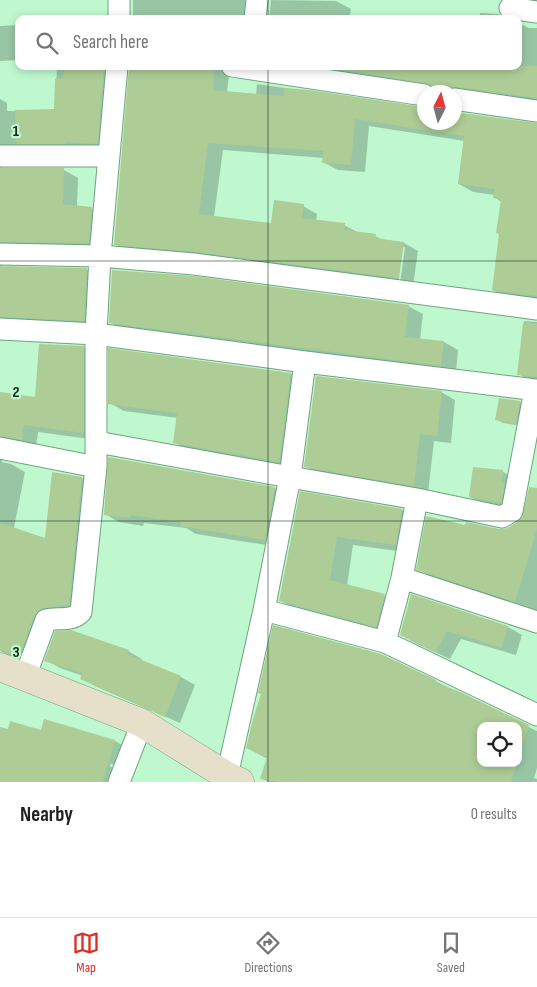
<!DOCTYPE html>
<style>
:root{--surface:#fff;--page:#f2f2f2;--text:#202124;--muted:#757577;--line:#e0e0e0;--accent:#d93025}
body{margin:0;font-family:"Sofia Sans Condensed",sans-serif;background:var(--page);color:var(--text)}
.controls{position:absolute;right:15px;bottom:15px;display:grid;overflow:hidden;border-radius:10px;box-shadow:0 2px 8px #0003}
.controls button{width:45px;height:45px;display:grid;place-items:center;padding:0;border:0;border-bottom:1px solid var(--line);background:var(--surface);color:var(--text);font:25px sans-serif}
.compass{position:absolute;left:417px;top:85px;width:45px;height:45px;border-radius:50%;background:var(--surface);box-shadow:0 2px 8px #0003;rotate:6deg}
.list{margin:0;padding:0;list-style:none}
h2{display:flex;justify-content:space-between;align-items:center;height:65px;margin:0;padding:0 20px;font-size:21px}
h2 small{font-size:16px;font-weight:400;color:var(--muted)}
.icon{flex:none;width:28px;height:28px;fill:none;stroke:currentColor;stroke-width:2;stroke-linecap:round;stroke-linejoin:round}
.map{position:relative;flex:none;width:537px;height:782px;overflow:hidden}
.search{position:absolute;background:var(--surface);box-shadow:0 2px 8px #0003;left:15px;right:15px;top:15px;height:55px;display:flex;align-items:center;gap:12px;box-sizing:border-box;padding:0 18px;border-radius:10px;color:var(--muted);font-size:19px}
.sheet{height:135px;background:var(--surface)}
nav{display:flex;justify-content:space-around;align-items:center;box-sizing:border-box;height:70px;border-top:1px solid var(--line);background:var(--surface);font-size:14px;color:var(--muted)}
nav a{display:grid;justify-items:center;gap:2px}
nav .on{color:var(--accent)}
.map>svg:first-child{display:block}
.shadow{fill:#0003;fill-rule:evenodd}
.building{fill:#adcc96}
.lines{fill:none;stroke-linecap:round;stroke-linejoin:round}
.street-casing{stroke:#6ea47d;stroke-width:23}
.secondary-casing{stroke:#6ea47d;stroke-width:29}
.street{stroke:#fff;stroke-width:21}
.secondary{stroke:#e6dfc9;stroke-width:28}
.grid{fill:none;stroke:#13291a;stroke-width:1;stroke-opacity:0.55}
.grid-label{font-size:16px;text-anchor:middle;font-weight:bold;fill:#13291a;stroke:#bff8ce;stroke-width:4.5;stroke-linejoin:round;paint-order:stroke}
</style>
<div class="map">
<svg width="537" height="782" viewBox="0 0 537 782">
<rect width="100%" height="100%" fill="#bff8ce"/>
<path class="shadow" d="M133,0H263L257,19H133Z
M271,0L336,1L351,9L350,15L364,16L369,19H269Z
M480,13L498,14L506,19H480Z
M518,23L529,28H537V104L455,106L457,113L537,124V302L507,298L493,290L500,234L502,202L495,198V195L473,192L459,184L465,141L369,126L365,172L338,170L323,162L324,158L223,150L214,217L272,224L303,206L317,214L316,221L344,225L359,233L375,236L383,240L404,243L418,251L413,286L400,284L405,247H402L398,284L129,252L115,244L131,66H230L227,92L256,95L257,84L424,108V122H454V92H437V89L283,66H518Z
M19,25V60L0,61V26Z
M57,66H122L112,151L1,165L3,170H64L78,178L77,207L91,209L106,217L103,251L1,262L3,268L86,269L101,278L98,328L0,332V99L7,103V111H55Z
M408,306L423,314L420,340L444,342L458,350L456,373L125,331L110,322Z
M524,321L537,322V383L532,382L519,374Z
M83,347L97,355V440L38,432L36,447L2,455V462L11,464L25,472L14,528L46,539L53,474L82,478L96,486L83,613L59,615L34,662L8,655L0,651V394L36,398Z
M291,374L305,382L293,469L188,450L174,442L178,418L124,411L110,403Z
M441,392L455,400L451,443L434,441L428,493L319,474L305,466Z
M520,402L527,406L523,426L503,423L496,419Z
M110,458L275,488L289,496L279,547L196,534L186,528L144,523L143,526L119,522L105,514Z
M502,471L516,480L514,511L484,505L470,497Z
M537,489V612L434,578L418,569L466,526L499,530L508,529L524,519Z
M301,493L402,510L418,520L412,553L353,545L347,586L384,596L400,605L392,635L296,610L280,600Z
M412,596L508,627L522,635L516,655L461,639L450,659L415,643L401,635Z
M128,651L142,659L141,661L181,677L195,685L180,723L95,686L82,678L83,676L60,668L46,660Z
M435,681L537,731V768L534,778L537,779V782H268L261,778L268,759L247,748ZM481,726H518V763H481Z
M0,728L9,731H41L115,741L131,750L126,766L110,764V766L124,775L122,782H0Z"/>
<path class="building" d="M64,66H104L98,144L65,142V144H16L15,110L54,109L55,79H63Z
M129,66H215L213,90L284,96V88L309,90L424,107V122H454V112L537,123V296L492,290L499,234L496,233L501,199L493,198L495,189L458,184L464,136L355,119L351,165L322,163L323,151L208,143L199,214L271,223L274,200L304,204L302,218L345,223L344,230L376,234L375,238L404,242L399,278L196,252L114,245Z
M317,66H537V98L456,87L449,88L444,92H436L432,86L426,83Z
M0,168H64L63,204L92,207L89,243L0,242Z
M0,266L87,268L84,321L0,317Z
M112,270L193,276L409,305L405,337L444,341L441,366L109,323Z
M523,323L537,324V377L517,375Z
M39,344L84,346V433L24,425L22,440L0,436V392L35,397Z
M108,348L291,373L279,462L173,443L177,413L108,404Z
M316,376L442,391L437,436L420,434L414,486L304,467Z
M499,398L520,401L516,424L495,420Z
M108,457L275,487L265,540L181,526V522L130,515V518L104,515Z
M473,467L503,470L501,482H505L501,503L469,497Z
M52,472L82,477L69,605L44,608L38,611L34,616L20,655L0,650V523L45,538Z
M529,487L537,488V529L515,602L416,570L426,516L465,525L466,522L499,529L508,528L522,518Z
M300,491L402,509L396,545L337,537L330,580L385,594L376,627L279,601Z
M411,594L508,626L502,648L447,631L436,652L400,635Z
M273,625L381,654L436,680L435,683L458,691L529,725L518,759V726H481V763H517L511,782H281L260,779L267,757L246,748L253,719L261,694L258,693Z
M71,630L129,650L127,654L181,676L165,717L80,679L82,673L44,661L55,631Z
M44,719L115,740L103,782H0V727L8,729L10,721L41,730Z"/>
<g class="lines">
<g class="street-casing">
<path id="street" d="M510,8L537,12
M119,19V0
M255,19L257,0
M117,66L100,256L194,264L537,309
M232,66L424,95
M454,99L537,111
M0,156H109
M0,254L100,256L96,334L305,362L537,390
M0,329L96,334V467L81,612C72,622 58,617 46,620L25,677
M97,442L290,477L305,362
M0,448L96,467
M417,499L502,517L512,511L535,390
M264,610L290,477L417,499L402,578
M385,642L537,715
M227,776L264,610L385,642L402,578L537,622
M119,782L142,723"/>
</g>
<g class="secondary-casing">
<path id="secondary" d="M0,667L142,723L227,776L240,782"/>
</g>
<use href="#street" class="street"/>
<use href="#secondary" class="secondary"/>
</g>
<path class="grid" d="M268,0V19M268,66V782M0,261H537M0,521H537"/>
<g class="grid-label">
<text x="16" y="136">1</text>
<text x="16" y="397">2</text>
<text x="16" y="657">3</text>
</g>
</svg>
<div class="controls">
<button><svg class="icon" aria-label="locate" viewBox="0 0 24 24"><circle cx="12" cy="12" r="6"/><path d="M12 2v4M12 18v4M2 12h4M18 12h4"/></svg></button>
</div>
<svg class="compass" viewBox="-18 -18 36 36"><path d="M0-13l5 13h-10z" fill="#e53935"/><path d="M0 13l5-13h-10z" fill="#757577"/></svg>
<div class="search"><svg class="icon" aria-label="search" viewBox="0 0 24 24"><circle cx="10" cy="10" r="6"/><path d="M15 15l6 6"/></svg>Search here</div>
</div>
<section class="sheet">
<h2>Nearby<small>0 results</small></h2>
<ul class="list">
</ul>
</section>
<nav>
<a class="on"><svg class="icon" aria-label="map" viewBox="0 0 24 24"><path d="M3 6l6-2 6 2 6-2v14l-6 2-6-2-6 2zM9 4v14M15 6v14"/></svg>Map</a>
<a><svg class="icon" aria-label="directions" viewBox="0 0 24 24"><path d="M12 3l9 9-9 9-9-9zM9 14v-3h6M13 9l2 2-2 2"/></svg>Directions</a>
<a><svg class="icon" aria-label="saved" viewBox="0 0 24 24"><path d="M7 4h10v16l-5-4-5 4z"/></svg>Saved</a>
</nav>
